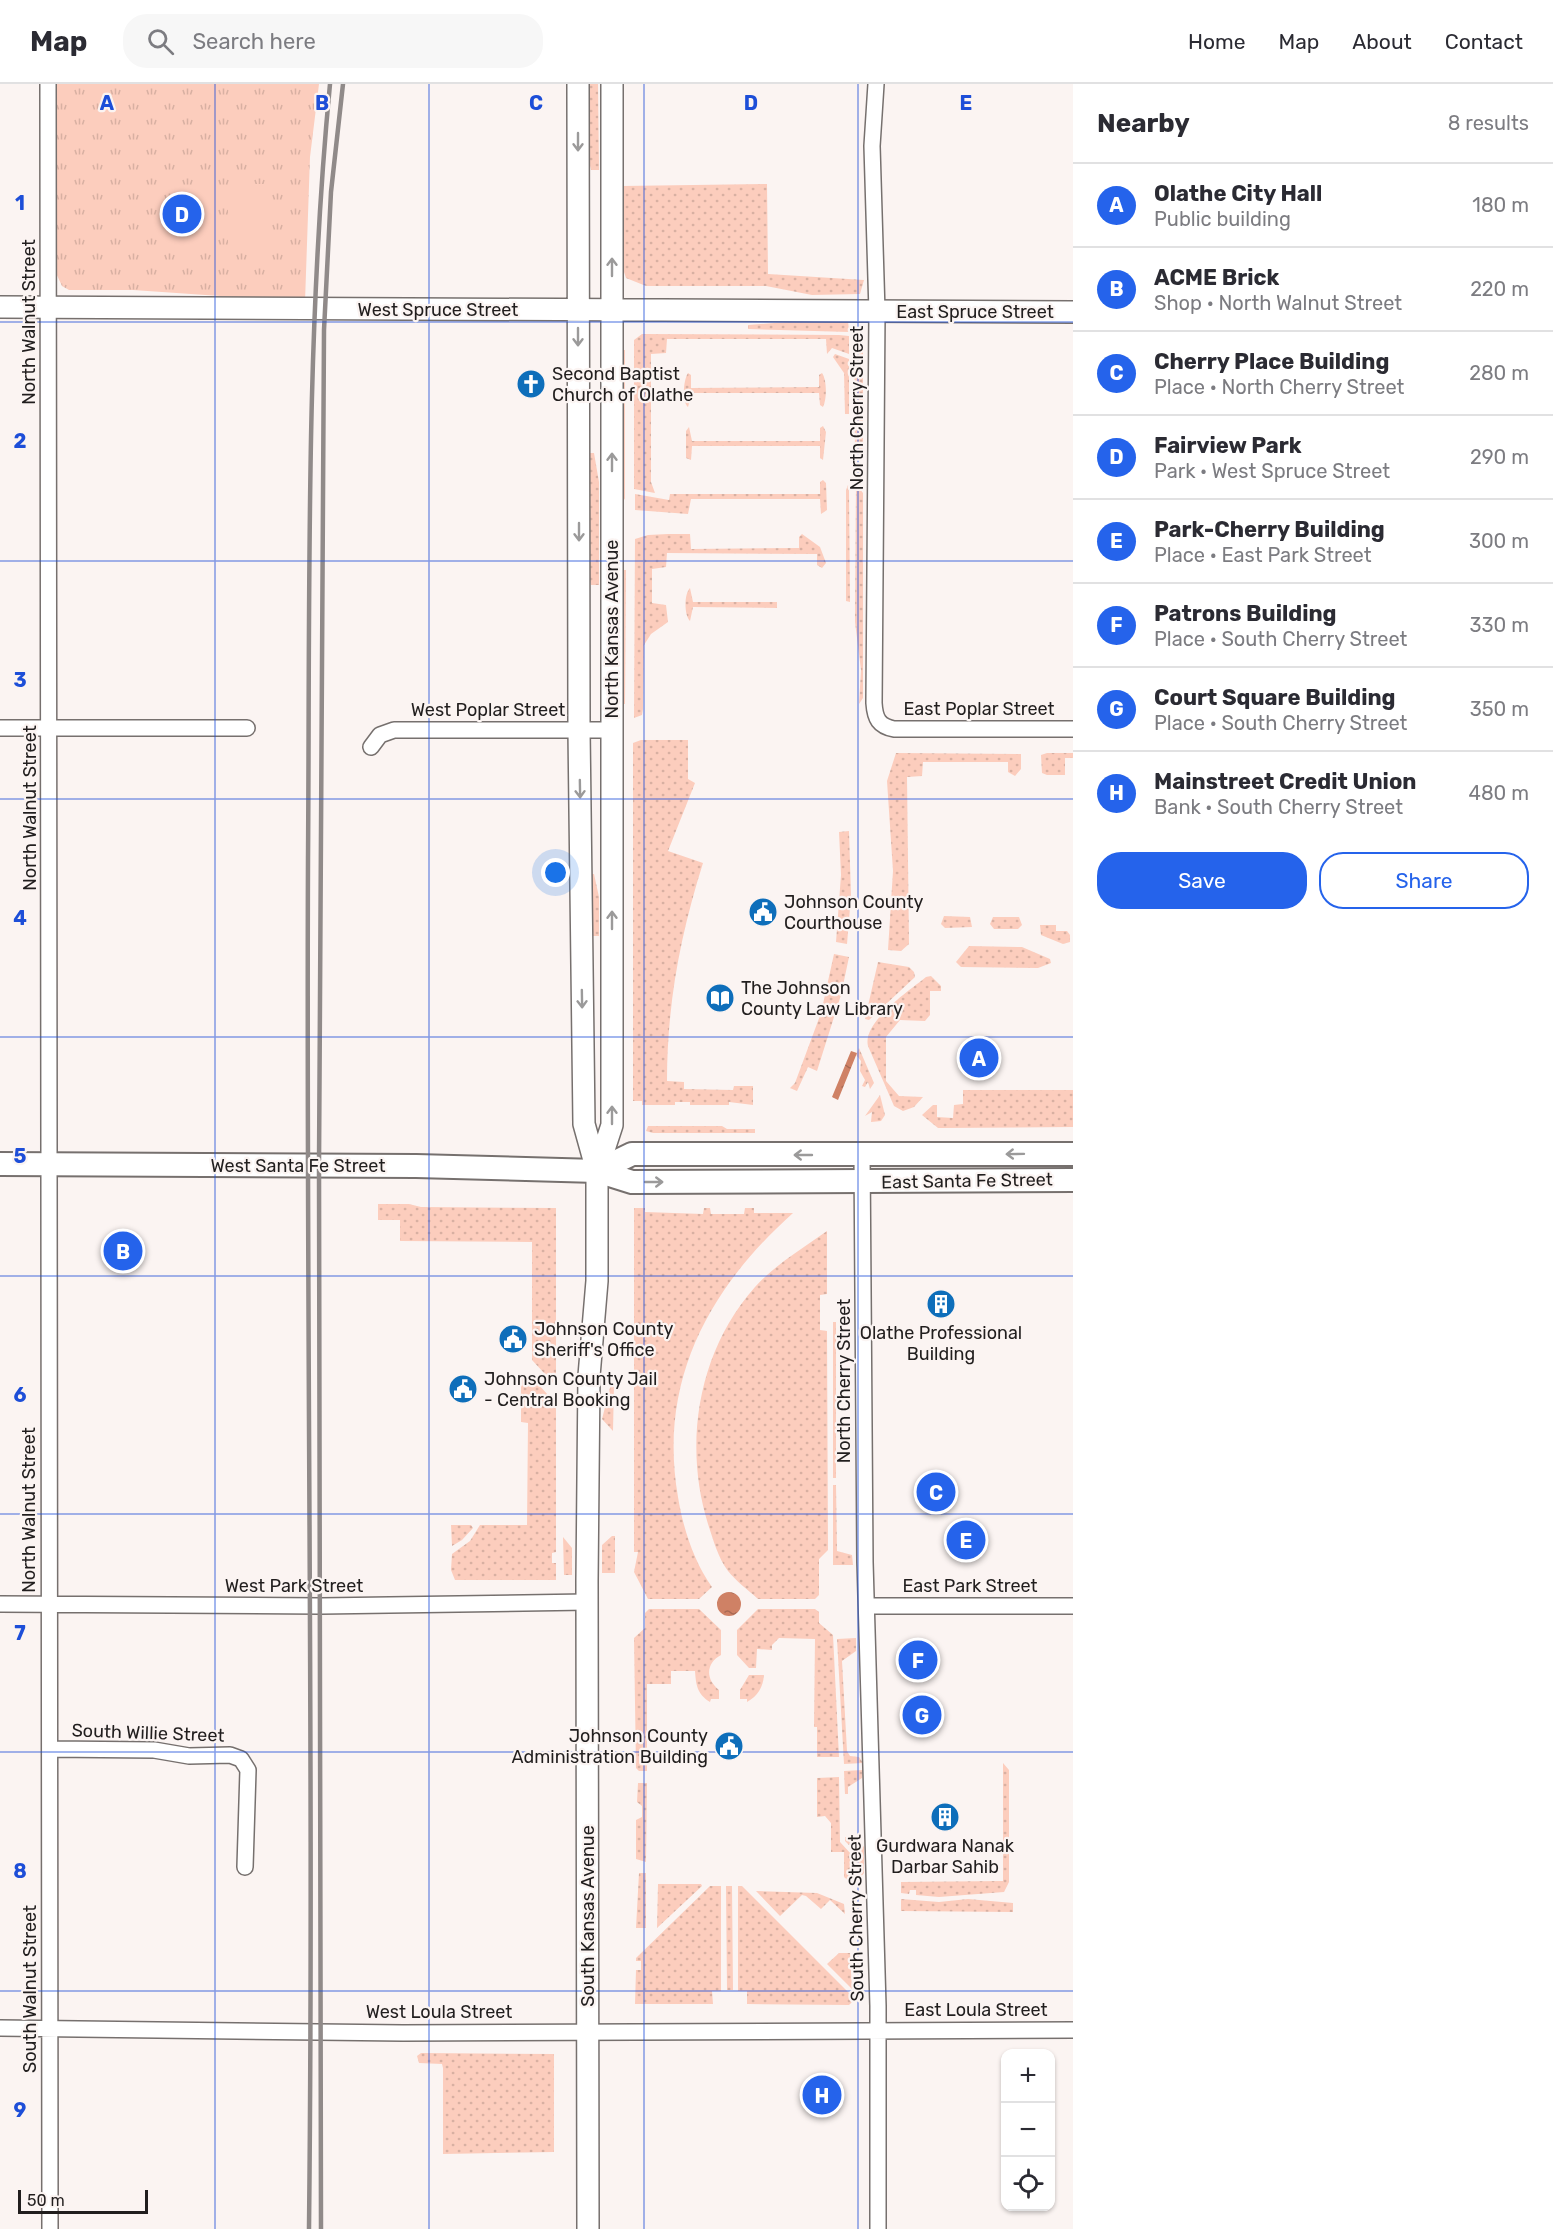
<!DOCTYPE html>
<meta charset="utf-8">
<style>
:root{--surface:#fff;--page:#f7f7f7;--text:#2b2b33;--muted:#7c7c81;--line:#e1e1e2;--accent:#2563eb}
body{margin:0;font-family:Rubik,sans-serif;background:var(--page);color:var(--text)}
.controls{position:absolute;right:18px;bottom:18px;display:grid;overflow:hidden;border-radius:12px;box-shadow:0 2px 4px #0004}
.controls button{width:54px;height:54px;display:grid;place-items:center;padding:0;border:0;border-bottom:2px solid var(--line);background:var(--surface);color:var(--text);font:30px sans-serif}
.scale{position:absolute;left:18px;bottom:15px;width:130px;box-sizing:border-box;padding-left:6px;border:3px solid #211e1e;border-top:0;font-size:16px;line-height:21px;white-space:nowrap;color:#211e1e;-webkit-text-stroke:4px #fbf4f2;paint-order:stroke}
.you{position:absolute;left:556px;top:789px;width:21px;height:21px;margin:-15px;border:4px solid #fff;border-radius:50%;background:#1a73e8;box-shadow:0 0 0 9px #1a73e833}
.badge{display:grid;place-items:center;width:39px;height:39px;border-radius:50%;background:var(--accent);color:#fff;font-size:20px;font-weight:700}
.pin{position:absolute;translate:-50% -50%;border:3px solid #fff;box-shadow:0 2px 6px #0006}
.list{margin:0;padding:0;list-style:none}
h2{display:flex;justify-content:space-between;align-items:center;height:78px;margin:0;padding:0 24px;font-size:26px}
h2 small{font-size:20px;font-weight:400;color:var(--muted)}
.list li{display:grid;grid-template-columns:39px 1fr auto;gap:18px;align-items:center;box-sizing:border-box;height:84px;padding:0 24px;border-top:2px solid var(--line)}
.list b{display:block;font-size:22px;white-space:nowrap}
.list p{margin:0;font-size:20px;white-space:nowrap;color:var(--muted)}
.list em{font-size:20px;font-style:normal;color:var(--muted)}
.actions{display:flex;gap:12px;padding:18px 24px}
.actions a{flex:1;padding:14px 0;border:2px solid var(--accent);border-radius:24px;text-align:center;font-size:21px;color:var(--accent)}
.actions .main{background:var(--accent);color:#fff}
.icon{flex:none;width:33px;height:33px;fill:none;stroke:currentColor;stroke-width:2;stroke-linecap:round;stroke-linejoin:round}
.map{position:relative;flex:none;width:1073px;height:2145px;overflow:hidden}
header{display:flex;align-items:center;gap:36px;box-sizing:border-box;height:84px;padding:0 30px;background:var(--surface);border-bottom:2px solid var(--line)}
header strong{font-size:28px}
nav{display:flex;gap:33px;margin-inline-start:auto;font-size:21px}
.search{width:420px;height:54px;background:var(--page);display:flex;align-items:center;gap:15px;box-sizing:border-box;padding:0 21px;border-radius:24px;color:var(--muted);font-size:22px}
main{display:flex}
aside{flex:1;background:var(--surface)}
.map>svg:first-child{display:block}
.grass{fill:url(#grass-dots)}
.park{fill:url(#park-tufts)}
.garden{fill:#fccdbd}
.water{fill:url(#water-ripples)}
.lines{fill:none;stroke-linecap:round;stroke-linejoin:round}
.street-casing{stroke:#76706e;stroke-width:18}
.secondary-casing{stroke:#76706e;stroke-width:24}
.primary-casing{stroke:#76706e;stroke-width:26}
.street{stroke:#fff;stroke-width:15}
.secondary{stroke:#fff;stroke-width:21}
.primary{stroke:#fff;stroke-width:22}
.rail{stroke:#908a89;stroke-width:4.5}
.oneway{stroke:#9b9a9a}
.grid{fill:none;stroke:#1d4ed8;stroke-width:1.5;stroke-opacity:0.55}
.labels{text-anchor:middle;stroke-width:4.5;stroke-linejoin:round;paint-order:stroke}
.street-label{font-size:18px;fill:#211e1e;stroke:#fbf4f2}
.poi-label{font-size:18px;fill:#211e1e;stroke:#fbf4f2;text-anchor:start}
.grid-label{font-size:20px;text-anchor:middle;font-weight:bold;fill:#1d4ed8;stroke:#fbf4f2;stroke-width:4.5;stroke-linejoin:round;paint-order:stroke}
</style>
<header>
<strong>Map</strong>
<div class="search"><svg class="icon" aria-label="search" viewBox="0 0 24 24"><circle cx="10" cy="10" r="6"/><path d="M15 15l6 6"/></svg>Search here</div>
<nav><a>Home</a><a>Map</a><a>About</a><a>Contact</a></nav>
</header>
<main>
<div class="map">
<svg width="1073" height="2145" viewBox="0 0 1073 2145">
<defs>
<pattern id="grass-dots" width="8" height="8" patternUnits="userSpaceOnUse" patternTransform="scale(1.5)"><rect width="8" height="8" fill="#fccdbd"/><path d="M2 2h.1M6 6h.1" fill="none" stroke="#d8b0a2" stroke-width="1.8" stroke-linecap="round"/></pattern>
<pattern id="park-tufts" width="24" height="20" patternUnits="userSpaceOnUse" patternTransform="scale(1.5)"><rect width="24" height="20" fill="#fccdbd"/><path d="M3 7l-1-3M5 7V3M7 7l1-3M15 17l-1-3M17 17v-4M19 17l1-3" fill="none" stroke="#d8b0a2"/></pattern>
<pattern id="water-ripples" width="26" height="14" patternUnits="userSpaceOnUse" patternTransform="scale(1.5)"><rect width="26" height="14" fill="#cf8165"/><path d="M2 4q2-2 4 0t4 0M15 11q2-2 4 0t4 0" fill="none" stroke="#a86953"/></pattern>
</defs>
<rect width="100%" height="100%" fill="#fbf4f2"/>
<path class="grass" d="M586,0H598L599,86H591L588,73Z
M767,100L768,190L864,196L860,210L812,211L766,202H646L626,194L622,182V102Z
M811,236H848L849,248L748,245V241Z
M642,250L839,251L849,252V270L832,264L827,270L826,255H667L666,269L651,270V398L655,409L634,405V256Z
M854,253L863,255V364L855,373Z
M623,266H625V416L622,411Z
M835,270L849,275V330H845L844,289L833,273Z
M688,289L691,291V304L819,303V291L822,289C827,296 827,315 823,323L820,321L819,309H692L688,323C682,318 683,297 688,289Z
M823,342L826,348L823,376L820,374V362H692L691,376L686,374V347L689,343L692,357H820V344Z
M586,369H594L599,398V501H591L589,494Z
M823,396L826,399L827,426L821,430L820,415H691L688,430L635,426V410L669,416L670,410H820V398Z
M856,400L863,409V614L859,620L861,586L855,538Z
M848,401L849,406L850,518L846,517V406Z
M668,450H690L691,465L799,464V453L802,450L820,463L826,479L822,484L817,481V470L667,469L666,483L652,485V519L666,521L668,538L651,550L644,561L643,625L642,631L634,634L635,455L648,451Z
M623,486H626L625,620H621Z
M690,504L693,518H777V524L693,523L690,537C684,531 684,510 690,504Z
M641,656H688V695L695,699L668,767L703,779C680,852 667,921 667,997L684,998V1005L733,1006L734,1002H753V1021L729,1018V1021H690V1018H675V1021H642V1017H633V659Z
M896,669L1021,670V685L1015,692L1008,688V678H923L922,692L907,693L909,860L901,867L888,866L893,787L887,697Z
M1047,669H1073V674H1065V691H1047L1042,689L1041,671Z
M623,687H624V861L622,857Z
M849,747L851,812L847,860L836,858L841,791L839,748Z
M587,790H594L599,813V852H592Z
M944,832L970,833L972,843L945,844L941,840Z
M993,833H1019L1022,841L1018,845H994L990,840Z
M1040,841H1056V847H1067L1070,851V858L1063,860L1041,851Z
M969,862L1022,863L1050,875L1051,879L1038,884L961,883L956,878Z
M623,870L624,1031H622V878Z
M834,870L849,873L841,911L817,987L808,983L797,1007L790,1004L795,999L821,929Z
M878,878L909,883L914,888L915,893L869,936L865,935Z
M931,892L941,902V907H930V931L925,937L900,936L886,953V997L899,1012L923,1013L914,1023L903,1027L894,1022L868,962C862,938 909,907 926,893Z
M859,964L874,999L870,1005L868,998L865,1003L862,1002L865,996L860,987L861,977L856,971Z
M963,1006H1073V1043L938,1044L922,1031L933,1021H937V1033L953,1034L954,1021L963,1020Z
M880,1011L885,1031L881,1037L871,1038L872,1028L865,1032Z
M648,1042H722L727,1045H755V1049H653L646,1047Z
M378,1120H409L421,1123L556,1124V1302L532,1276V1158L400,1157V1136H378Z
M634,1124H645V1128L703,1130L704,1124H710L711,1130H744L745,1124H754V1129H793C708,1205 658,1298 678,1413C683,1444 694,1478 712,1503L699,1515H648L634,1488L638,1468H634Z
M827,1147V1210L820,1211V1246L827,1247L828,1466L819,1475V1511L815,1515H758C748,1506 736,1497 728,1487C718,1474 713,1455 708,1440C683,1360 698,1267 755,1203C776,1180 802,1165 827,1147Z
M833,1238H836V1394H833Z
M521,1293H532L556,1320V1468L552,1469V1479H556V1496H455L451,1486L452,1470L470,1457L480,1441H527L528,1339L521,1338Z
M611,1300H614L613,1347L602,1335Z
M833,1401H836L837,1467L852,1471L853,1481H833Z
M451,1441H471L473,1444L462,1456L452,1462Z
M612,1452H615V1489H602V1461Z
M563,1453L572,1464V1491H564Z
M649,1525H699L721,1546V1571C706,1579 705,1595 719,1606V1615H711L710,1618C697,1610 696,1601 695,1587H671V1600H647V1687H639L636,1684L634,1554L645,1544V1529Z
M758,1525H815L819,1528V1539L833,1551L839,1673H817V1643H814L815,1555L779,1554L772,1561V1566L757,1565L756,1584H749L737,1571V1546Z
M856,1554V1567L842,1577L847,1667L850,1672L859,1673L863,1679L844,1680L837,1555Z
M749,1591H764C763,1603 758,1612 747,1618V1615H740V1606Z
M1003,1679L1009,1686V1798L1004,1808L939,1813L916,1811V1806H910L909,1810L901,1809V1798L1003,1797Z
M863,1686L862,1694L848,1703V1710H845L844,1687Z
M839,1693L840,1758L851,1770V1799L844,1793V1768H831V1739L825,1732L817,1733V1694Z
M638,1699H647L646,1778L636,1775V1736L642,1733V1722L637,1718Z
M845,1753H848L850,1758L861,1759L864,1763V1789L856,1799V1768L845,1757Z
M639,1789H646V1844H636Z
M658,1800H701L702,1802L657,1844Z
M710,1802H721V1907H712L713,1920H635L636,1886H641V1877H636V1874Z
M726,1802H732L733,1906H727Z
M738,1802H742L852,1912V1918L849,1921L747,1920V1907H738Z
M756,1807L817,1809L844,1820L845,1830L830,1816L821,1825L806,1812L802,1811L780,1832Z
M901,1815L939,1818L968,1815L1013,1819V1828L901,1827Z
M839,1869H850L852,1905L827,1880Z
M421,1969L554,1970V2068L443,2070V1984L442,1980L419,1979L417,1972Z"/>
<path class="park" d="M55,0H319L310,73L305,218L133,206H69L62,202L55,187Z"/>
<path class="garden" d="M228,100H268V168H228Z
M174,101H214L215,169H175Z"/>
<path class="water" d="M851,967L857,969L838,1016L832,1013Z
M717 1520a12 12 0 1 1 24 0a12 12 0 1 1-24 0Z"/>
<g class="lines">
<g class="street-casing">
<path id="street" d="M48,0L50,2145
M876,0L872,62L877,228L874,619C875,635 879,642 894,645H1073
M0,644H247
M371,663L380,651L394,646H612
M862,1071L865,1478L878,1922V2145
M0,1520L321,1522L587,1518
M868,1522H1073
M50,1665L154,1666L189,1672L230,1671L241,1675L248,1686L245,1783
M0,1944L403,1949L1073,1946"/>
</g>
<g class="secondary-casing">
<path id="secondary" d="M578,0L579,646L584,1040L597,1087V1197L589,1292L587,1497L588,2145
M0,223L1073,228
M597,1087L612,1041V0"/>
</g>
<g class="primary-casing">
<path id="primary" d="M0,1080L416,1082L597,1087L632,1098L1073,1096
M597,1087L632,1070H1073"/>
</g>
<use href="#street" class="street"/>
<use href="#secondary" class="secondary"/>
<use href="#primary" class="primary"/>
<path class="rail" d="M309,2145C314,1689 306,1232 308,776C310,517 305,258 330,0
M321,2145L319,1082L324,246L331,108L343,0"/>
</g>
<defs><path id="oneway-shaft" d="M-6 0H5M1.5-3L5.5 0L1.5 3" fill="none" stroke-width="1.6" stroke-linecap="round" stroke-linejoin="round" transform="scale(1.5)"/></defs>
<g class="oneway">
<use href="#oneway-shaft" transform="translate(578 58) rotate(90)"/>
<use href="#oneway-shaft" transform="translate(612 183) rotate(-90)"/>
<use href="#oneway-shaft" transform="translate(578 253) rotate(90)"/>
<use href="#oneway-shaft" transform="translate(612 378) rotate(-90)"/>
<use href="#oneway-shaft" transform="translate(579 448) rotate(90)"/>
<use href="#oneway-shaft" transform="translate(580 705) rotate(89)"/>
<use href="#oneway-shaft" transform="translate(612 836) rotate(-90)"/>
<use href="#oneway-shaft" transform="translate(582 915) rotate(89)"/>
<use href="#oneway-shaft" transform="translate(612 1031) rotate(-90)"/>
<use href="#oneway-shaft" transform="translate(1015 1070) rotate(179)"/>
<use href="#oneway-shaft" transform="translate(803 1071) rotate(-180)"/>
<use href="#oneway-shaft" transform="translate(654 1098)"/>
</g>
<path class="grid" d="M215,0V2145M429,0V2145M644,0V2145M858,0V2145M0,238H1073M0,477H1073M0,715H1073M0,953H1073M0,1192H1073M0,1430H1073M0,1668H1073M0,1907H1073"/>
<defs>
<g id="church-disc" transform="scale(1.5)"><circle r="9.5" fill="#0e6eba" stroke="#fbf4f2"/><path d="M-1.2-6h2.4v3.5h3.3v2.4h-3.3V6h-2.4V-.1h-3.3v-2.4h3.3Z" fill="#fff"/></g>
<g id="civic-disc" transform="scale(1.5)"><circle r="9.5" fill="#0e6eba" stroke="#fbf4f2"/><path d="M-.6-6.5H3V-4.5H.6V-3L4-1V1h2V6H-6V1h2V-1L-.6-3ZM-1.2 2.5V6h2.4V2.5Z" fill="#fff"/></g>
<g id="library-disc" transform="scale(1.5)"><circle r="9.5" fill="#0e6eba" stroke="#fbf4f2"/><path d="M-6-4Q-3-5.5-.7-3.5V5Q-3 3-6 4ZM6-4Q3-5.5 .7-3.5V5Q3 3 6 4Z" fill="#fff"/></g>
<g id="building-disc" transform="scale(1.5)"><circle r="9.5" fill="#0e6eba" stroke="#fbf4f2"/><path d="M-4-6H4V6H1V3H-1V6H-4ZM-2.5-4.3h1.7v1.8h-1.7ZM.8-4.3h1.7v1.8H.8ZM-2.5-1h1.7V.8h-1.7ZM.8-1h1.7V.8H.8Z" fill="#fff"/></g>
</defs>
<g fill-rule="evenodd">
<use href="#church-disc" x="531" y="300"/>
<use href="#civic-disc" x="763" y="828"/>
<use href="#library-disc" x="720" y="914"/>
<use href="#building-disc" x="941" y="1220"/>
<use href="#civic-disc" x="513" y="1255"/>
<use href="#civic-disc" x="463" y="1305"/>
<use href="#civic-disc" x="729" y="1662"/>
<use href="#building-disc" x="945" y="1733"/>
</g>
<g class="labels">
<g class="street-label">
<text x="438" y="232">West Spruce Street</text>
<text x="975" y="234">East Spruce Street</text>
<text transform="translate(29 238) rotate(-90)" y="6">North Walnut Street</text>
<text transform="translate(857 324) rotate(-90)" y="6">North Cherry Street</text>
<text transform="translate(612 545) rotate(-90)" y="6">North Kansas Avenue</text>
<text x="979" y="631">East Poplar Street</text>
<text x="488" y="632">West Poplar Street</text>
<text transform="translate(30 724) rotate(-90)" y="6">North Walnut Street</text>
<text x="298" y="1088">West Santa Fe Street</text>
<text transform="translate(967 1097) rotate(-1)" y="6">East Santa Fe Street</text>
<text transform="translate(844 1297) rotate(-90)" y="6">North Cherry Street</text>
<text transform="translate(29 1426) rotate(-90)" y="6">North Walnut Street</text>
<text x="294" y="1508">West Park Street</text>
<text x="970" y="1508">East Park Street</text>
<text transform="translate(148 1649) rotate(2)" y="6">South Willie Street</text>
<text transform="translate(588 1832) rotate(-90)" y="6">South Kansas Avenue</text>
<text transform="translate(856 1834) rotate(-91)" y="6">South Cherry Street</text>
<text transform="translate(30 1905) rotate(-90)" y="6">South Walnut Street</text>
<text x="976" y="1932">East Loula Street</text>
<text x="439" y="1934">West Loula Street</text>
</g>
<g class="poi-label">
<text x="552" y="296">Second Baptist<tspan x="552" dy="21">Church of Olathe</tspan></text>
<text x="784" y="824">Johnson County<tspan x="784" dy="21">Courthouse</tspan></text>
<text x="741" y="910">The Johnson<tspan x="741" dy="21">County Law Library</tspan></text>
<text x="534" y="1251">Johnson County<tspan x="534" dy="21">Sheriff's Office</tspan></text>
<text x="941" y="1255" text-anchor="middle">Olathe Professional<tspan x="941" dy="21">Building</tspan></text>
<text x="484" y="1301">Johnson County Jail<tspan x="484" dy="21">- Central Booking</tspan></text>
<text x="708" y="1658" text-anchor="end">Johnson County<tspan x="708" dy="21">Administration Building</tspan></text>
<text x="945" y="1768" text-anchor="middle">Gurdwara Nanak<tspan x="945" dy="21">Darbar Sahib</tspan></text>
</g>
</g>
<g class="grid-label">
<text x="107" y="26">A</text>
<text x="322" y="26">B</text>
<text x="536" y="26">C</text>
<text x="751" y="26">D</text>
<text x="966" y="26">E</text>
<text x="20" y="126">1</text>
<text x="20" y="364">2</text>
<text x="20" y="603">3</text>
<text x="20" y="841">4</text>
<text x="20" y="1079">5</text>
<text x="20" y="1318">6</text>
<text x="20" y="1556">7</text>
<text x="20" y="1794">8</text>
<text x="20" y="2033">9</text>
</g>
</svg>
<div class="controls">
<button>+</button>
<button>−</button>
<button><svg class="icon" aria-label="locate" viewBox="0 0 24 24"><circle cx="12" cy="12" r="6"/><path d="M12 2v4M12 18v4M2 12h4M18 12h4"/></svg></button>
</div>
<div class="scale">50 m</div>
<div class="you"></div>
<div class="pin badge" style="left:979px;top:974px">A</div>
<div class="pin badge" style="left:123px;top:1167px">B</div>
<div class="pin badge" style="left:936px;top:1408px">C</div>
<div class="pin badge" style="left:182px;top:130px">D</div>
<div class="pin badge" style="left:966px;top:1456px">E</div>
<div class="pin badge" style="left:918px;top:1576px">F</div>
<div class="pin badge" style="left:922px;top:1631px">G</div>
<div class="pin badge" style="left:822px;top:2011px">H</div>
</div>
<aside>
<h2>Nearby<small>8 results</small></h2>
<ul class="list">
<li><span class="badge">A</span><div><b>Olathe City Hall</b><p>Public building</p></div><em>180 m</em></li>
<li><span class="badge">B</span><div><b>ACME Brick</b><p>Shop · North Walnut Street</p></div><em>220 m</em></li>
<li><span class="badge">C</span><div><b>Cherry Place Building</b><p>Place · North Cherry Street</p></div><em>280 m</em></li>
<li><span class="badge">D</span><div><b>Fairview Park</b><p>Park · West Spruce Street</p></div><em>290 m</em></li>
<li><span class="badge">E</span><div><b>Park-Cherry Building</b><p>Place · East Park Street</p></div><em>300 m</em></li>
<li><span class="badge">F</span><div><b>Patrons Building</b><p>Place · South Cherry Street</p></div><em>330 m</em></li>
<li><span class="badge">G</span><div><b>Court Square Building</b><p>Place · South Cherry Street</p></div><em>350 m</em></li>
<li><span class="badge">H</span><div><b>Mainstreet Credit Union</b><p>Bank · South Cherry Street</p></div><em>480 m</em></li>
</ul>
<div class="actions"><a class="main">Save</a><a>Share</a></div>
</aside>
</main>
